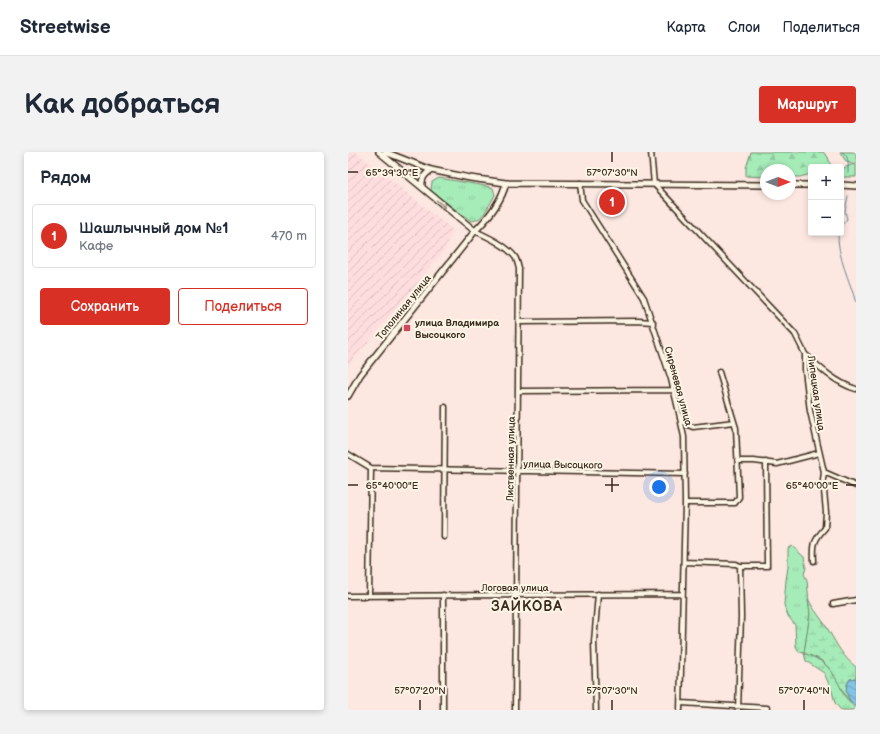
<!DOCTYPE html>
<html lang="ru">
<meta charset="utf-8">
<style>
:root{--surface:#fff;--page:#f2f2f3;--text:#1f2937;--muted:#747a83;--line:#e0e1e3;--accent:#d93025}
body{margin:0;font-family:"Balsamiq Sans",sans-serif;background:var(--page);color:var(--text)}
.controls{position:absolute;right:12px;top:12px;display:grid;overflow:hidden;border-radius:4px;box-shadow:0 2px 6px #0003}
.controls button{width:36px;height:36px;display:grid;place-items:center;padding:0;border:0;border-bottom:1px solid var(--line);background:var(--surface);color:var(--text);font:20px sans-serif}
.compass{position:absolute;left:412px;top:12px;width:36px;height:36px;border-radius:50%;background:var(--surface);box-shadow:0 2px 6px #0003;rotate:90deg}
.you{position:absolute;left:311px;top:335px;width:14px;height:14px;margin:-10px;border:3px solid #fff;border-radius:50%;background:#1a73e8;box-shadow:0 0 0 6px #1a73e833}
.badge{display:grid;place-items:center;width:26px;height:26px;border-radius:50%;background:var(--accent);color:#fff;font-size:13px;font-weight:700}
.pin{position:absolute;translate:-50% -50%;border:2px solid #fff;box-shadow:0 1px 4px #0006}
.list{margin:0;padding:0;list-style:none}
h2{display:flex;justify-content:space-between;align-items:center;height:52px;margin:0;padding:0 16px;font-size:17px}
h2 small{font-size:13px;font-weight:400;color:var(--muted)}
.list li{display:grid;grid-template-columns:26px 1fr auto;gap:12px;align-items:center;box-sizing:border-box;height:64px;margin:0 8px 8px;padding:0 8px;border:1px solid var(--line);border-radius:4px}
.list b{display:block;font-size:15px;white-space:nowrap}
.list p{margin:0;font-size:13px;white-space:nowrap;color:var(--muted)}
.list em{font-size:13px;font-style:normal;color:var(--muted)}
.actions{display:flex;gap:8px;padding:12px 16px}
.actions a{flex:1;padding:9px 0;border:1px solid var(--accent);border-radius:4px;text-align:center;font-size:14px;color:var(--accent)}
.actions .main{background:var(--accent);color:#fff}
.map{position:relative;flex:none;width:508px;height:558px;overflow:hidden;border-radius:4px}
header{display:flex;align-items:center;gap:24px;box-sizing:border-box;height:56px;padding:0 20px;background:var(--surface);border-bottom:1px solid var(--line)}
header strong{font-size:19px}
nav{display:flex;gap:22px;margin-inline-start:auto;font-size:14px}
.intro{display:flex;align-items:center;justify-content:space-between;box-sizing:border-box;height:96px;padding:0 24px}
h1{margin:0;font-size:28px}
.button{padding:10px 18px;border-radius:4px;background:var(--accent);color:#fff;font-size:14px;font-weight:700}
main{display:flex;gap:24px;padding:0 24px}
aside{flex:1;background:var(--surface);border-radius:4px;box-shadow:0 2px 6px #0003}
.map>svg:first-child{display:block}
.industrial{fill:url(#industrial-furrows)}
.grass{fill:url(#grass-tufts);stroke:#708b6c}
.forest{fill:url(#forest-firs);stroke:#708b6c}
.wetland{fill:url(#wetland-marsh);stroke:#708b6c}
.water{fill:url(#water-waves);stroke:#678695}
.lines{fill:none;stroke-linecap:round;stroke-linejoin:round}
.stream{stroke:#678695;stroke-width:1}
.minor-casing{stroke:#3b2a1e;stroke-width:7}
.major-casing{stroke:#3b2a1e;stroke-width:8}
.minor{stroke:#fcf5e5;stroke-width:4}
.major{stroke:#fcf5e5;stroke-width:5}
.oneway{stroke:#9c9082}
.ticks{fill:none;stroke:#3b2a1e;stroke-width:1.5}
.poi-dot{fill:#d1495b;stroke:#fcf5e5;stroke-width:1.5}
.labels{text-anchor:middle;stroke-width:4;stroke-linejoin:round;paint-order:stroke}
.street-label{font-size:10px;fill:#3b2a1e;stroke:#fcf5e5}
.poi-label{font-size:10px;font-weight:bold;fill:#3b2a1e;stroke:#fcf5e5;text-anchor:start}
.district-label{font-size:14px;font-weight:bold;letter-spacing:1px;fill:#3b2a1e;stroke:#fcf5e5}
.ticks-label{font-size:10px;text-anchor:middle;fill:#3b2a1e;stroke:#fcf5e5;stroke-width:4;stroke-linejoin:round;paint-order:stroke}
</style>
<header>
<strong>Streetwise</strong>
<nav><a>Карта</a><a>Слои</a><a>Поделиться</a></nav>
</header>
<div class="intro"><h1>Как добраться</h1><a class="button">Маршрут</a></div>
<main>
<aside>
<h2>Рядом<small></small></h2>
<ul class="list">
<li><span class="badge">1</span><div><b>Шашлычный дом №1</b><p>Кафе</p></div><em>470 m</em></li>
</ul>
<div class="actions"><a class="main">Сохранить</a><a>Поделиться</a></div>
</aside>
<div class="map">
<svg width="508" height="558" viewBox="0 0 508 558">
<defs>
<pattern id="industrial-furrows" width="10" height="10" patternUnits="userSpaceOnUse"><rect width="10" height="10" fill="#feddde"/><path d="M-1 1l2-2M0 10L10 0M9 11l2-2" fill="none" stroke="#dbbebe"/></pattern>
<pattern id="grass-tufts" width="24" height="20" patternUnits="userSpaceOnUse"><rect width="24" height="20" fill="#a6ecb9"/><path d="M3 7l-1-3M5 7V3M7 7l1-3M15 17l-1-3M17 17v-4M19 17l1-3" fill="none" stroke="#90cb9f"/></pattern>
<pattern id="forest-firs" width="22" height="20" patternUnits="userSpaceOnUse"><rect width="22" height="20" fill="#a6ecb9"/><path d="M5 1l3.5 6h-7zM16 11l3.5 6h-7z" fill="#90cb9f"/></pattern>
<pattern id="wetland-marsh" width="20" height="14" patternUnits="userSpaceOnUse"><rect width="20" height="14" fill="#a6ecb9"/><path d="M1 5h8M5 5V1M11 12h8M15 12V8" fill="none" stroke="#90cb9f"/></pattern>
<pattern id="water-waves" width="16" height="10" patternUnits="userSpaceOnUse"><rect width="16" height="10" fill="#84c3e4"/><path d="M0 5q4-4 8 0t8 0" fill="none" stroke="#6d9fb8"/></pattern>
</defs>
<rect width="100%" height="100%" fill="#fde7e1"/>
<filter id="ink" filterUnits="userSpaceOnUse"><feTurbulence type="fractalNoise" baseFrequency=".025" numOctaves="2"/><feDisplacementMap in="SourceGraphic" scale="8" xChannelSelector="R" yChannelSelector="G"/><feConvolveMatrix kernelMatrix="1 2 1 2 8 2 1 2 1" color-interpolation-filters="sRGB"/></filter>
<g filter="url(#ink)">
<path class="industrial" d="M0,0H8L105,78L96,99L0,214Z"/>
<path class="grass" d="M508,11V25H493V17Z
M91,26L138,34L145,36L147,43C141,53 135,69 123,69L83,39L84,30Z
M444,394L456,405L458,416L456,422L459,428L462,462L456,501C474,508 482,514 491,532C493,535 494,540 496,543C499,549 506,552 507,558H493L487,551L484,539L476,521L458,509L456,501L451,500L448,494L447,473L440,464L436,453L438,428L440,415V396Z"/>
<path class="forest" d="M403,0H475L480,5L483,15H463V22L452,25H442V18H418V25L398,24V16Z
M492,0H508V11L505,13L497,8Z"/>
<path class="wetland" d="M460,447C466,459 475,468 481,479C489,493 495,505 508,515V526L502,527C494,539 500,543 507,554C491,541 490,522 474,509C469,505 462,504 456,501L462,462Z"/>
<path class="water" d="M508,526V555C499,546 495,538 502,527Z"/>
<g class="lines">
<path class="stream" d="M494,0C502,4 500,13 500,21
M493,74L499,67L497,59L500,44
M490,81C489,105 502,128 508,151"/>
<g class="minor-casing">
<path id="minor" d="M303,0L306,32L447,182L457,202V218L462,259L476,320L475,328L478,360L477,376C466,388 465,392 466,409
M232,31L234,48L296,146L323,227L331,261L336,285L337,351L332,558
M127,79C140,85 158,93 167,105C169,108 170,113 171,117L167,558
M172,170L290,169L305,170
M457,202C472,216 488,231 508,237
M171,239L325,238
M332,266L340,273L345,275L386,270
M0,302L23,316L337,322
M390,309H406L429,312L471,301
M476,320L508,334
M337,351H387L391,345L388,276L371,220
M96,385L97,255
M336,410L388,412L392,414L393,464L390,558
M392,414H419L418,310
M0,444L334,442
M21,444L23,316
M485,452L508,448
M333,551L419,556V558
M95,558V443
M248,558L246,490L250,442"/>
</g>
<g class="major-casing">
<path id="major" d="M31,0L127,79
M37,0L83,18L122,26L158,31L418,33
M442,33H463
M493,33L508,34
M74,35C73,27 76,23 83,18
M0,244L12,223L127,79C140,66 154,48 158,31"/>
</g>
<use href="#minor" class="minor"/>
<use href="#major" class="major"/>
</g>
<defs><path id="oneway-shaft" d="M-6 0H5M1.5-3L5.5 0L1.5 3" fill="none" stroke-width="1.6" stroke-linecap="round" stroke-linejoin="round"/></defs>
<use class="oneway" href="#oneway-shaft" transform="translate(93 52) rotate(40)"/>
</g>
<path class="ticks" d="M264,0V10M0,20H10M264,326V340M0,333H10M257,333H271M498,333H508M72,548V558M264,548V558M456,548V558"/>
<rect class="poi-dot" x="55" y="172" width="8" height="8" rx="2"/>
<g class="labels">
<g class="street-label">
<text transform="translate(55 155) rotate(-51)" y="4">Тополиная улица</text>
<text transform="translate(331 234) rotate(75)" y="4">Сиреневая улица</text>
<text transform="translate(469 241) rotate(82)" y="4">Липецкая улица</text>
<text transform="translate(162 307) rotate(-89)" y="4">Лиственная улица</text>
<text transform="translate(215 312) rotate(1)" y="4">улица Высоцкого</text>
<text x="167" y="439">Логовая улица</text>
</g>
<g class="poi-label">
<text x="67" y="174">улица Владимира<tspan x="67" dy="12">Высоцкого</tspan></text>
</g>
<g class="district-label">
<text x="179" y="459">ЗАЙКОВА</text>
</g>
</g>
<g class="ticks-label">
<text x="264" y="24">57°07'30"N</text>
<text x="44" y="24">65°39'30"E</text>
<text x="464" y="337">65°40'00"E</text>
<text x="44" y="337">65°40'00"E</text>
<text x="72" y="542">57°07'20"N</text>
<text x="264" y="542">57°07'30"N</text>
<text x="456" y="542">57°07'40"N</text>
</g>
</svg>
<div class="controls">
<button>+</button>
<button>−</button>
</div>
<svg class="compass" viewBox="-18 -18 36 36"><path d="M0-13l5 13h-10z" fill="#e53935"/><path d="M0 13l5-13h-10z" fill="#747a83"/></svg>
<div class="you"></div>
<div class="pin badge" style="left:264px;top:50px">1</div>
</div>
</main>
